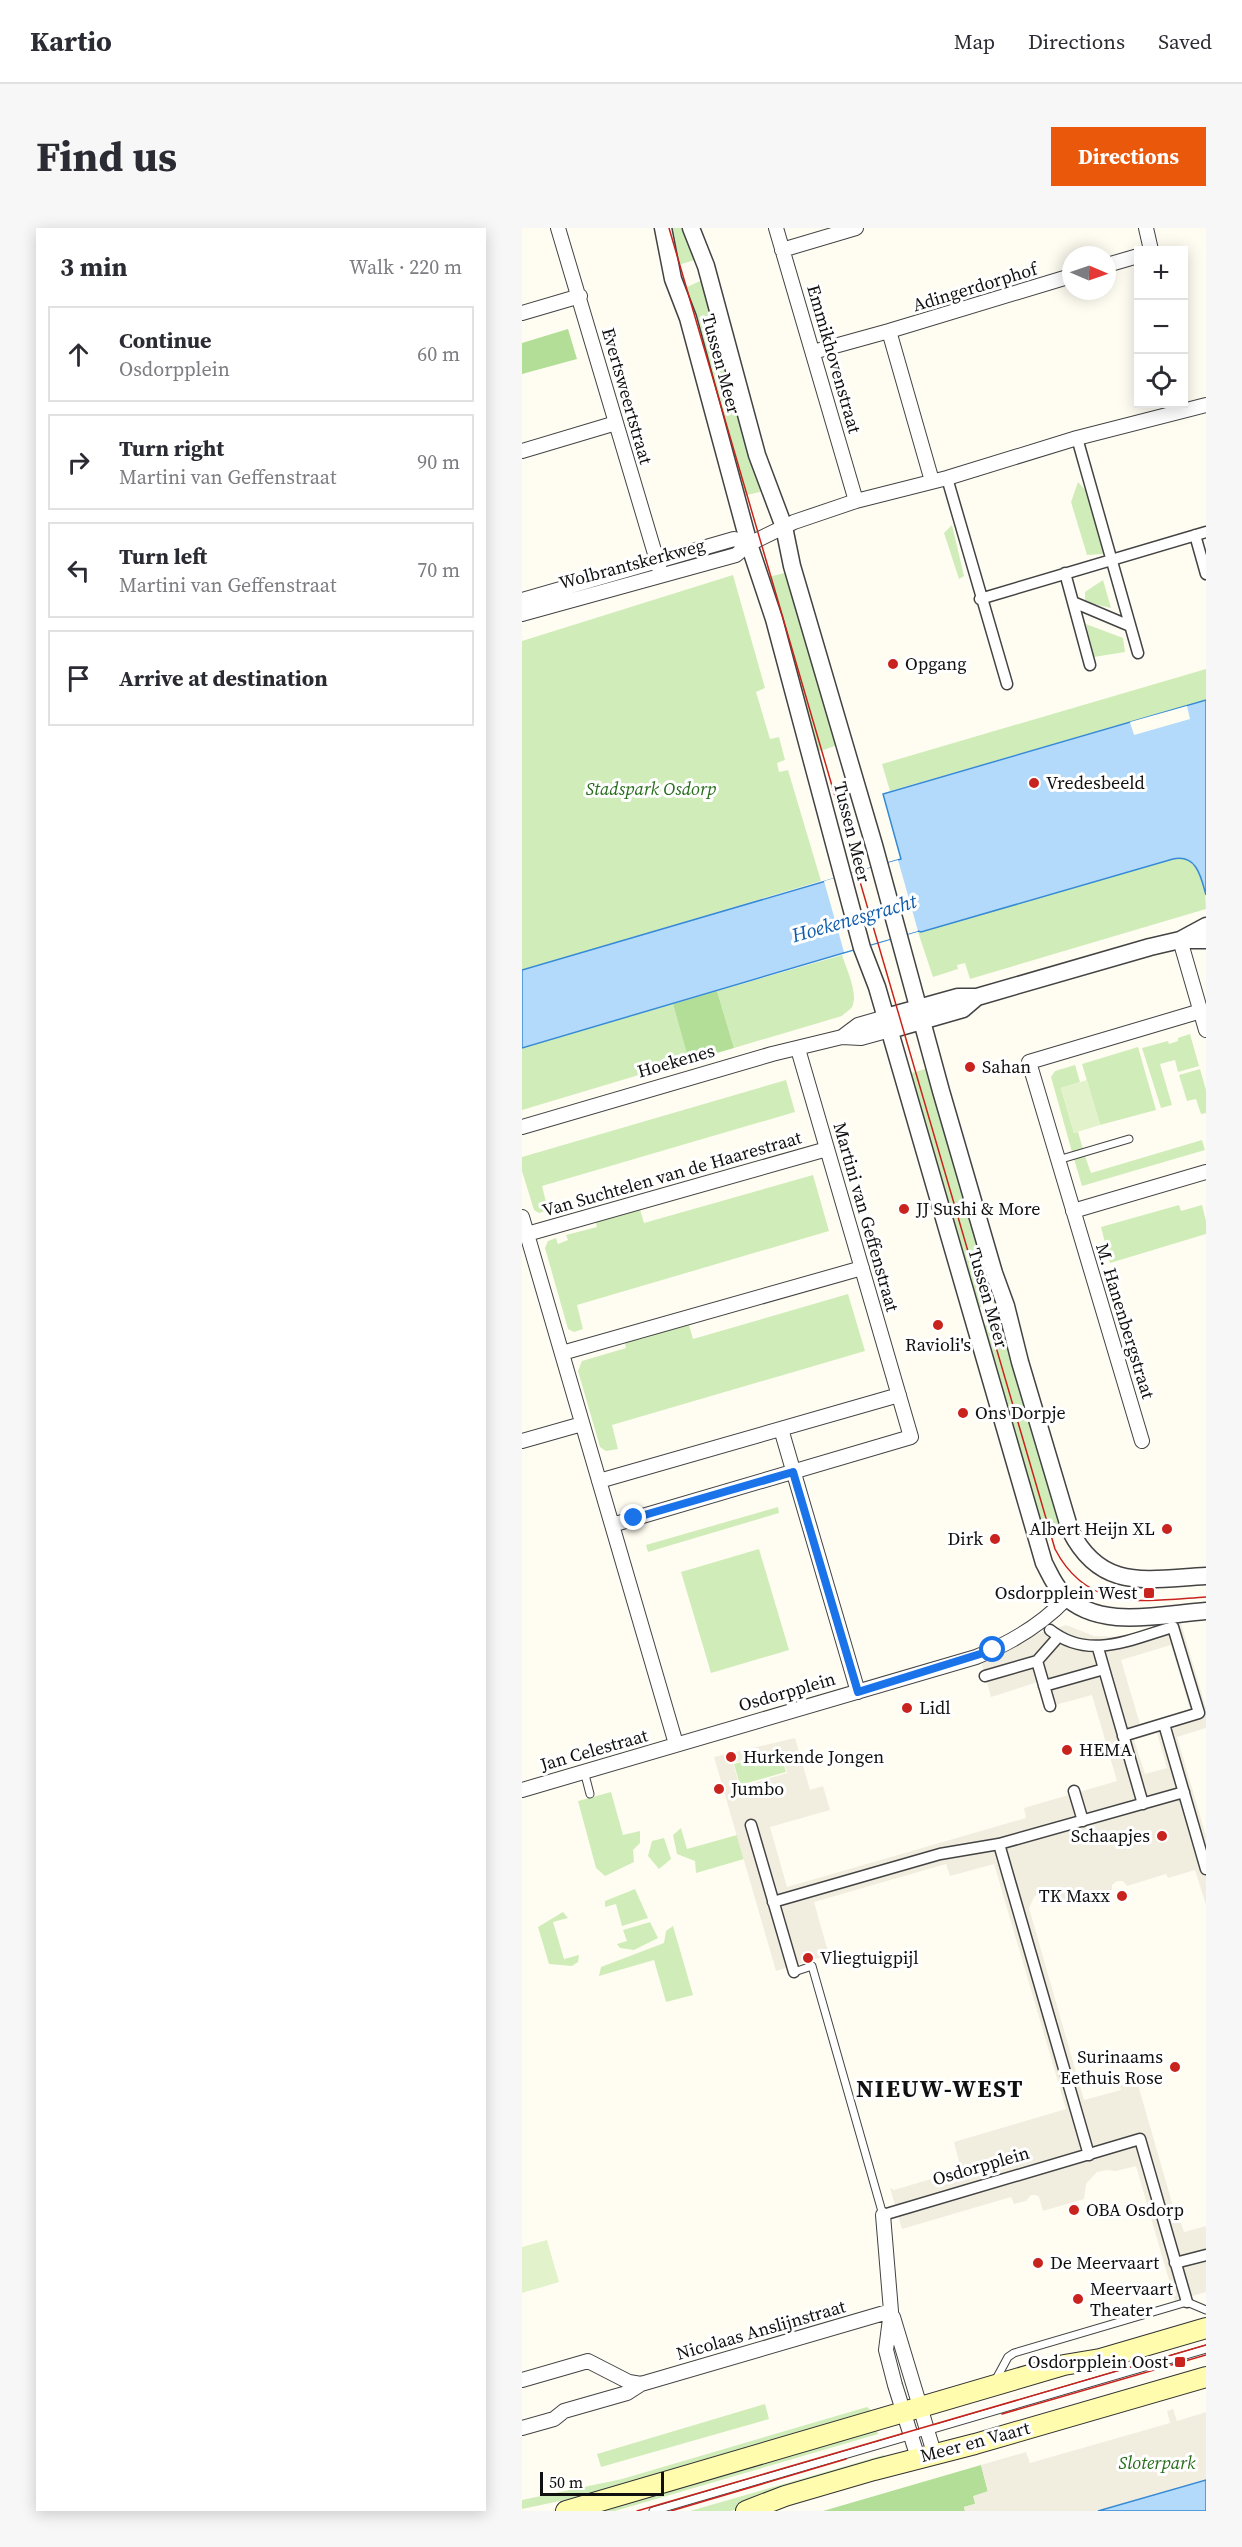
<!DOCTYPE html>
<meta charset="utf-8">
<style>
:root{--surface:#fff;--page:#f7f7f7;--text:#2b2b33;--muted:#7c7c81;--line:#e1e1e2;--accent:#ea580c}
body{margin:0;font-family:"Source Serif 4",serif;background:var(--page);color:var(--text)}
.controls{position:absolute;right:18px;top:18px;display:grid;overflow:hidden;border-radius:0px;box-shadow:0 3px 15px #0003}
.controls button{width:54px;height:54px;display:grid;place-items:center;padding:0;border:0;border-bottom:2px solid var(--line);background:var(--surface);color:var(--text);font:30px sans-serif}
.compass{position:absolute;left:540px;top:18px;width:54px;height:54px;border-radius:50%;background:var(--surface);box-shadow:0 3px 15px #0003;rotate:92deg}
.scale{position:absolute;left:18px;bottom:15px;width:124px;box-sizing:border-box;padding-left:6px;border:3px solid #101010;border-top:0;font-size:16px;line-height:21px;white-space:nowrap;color:#101010;-webkit-text-stroke:4px #fff;paint-order:stroke}
.stop{position:absolute;width:18px;height:18px;margin:-14px;border:4px solid #1a73e8;border-radius:50%;background:#fff}
.stop.end{background:#1a73e8;border-color:#fff;box-shadow:0 2px 6px #0008}
.list{margin:0;padding:0;list-style:none}
h2{display:flex;justify-content:space-between;align-items:center;height:78px;margin:0;padding:0 24px;font-size:26px}
h2 small{font-size:20px;font-weight:400;color:var(--muted)}
.list li{display:grid;grid-template-columns:39px 1fr auto;gap:18px;align-items:center;box-sizing:border-box;height:96px;margin:0 12px 12px;padding:0 12px;border:2px solid var(--line);border-radius:0px}
.list b{display:block;font-size:22px;white-space:nowrap}
.list p{margin:0;font-size:20px;white-space:nowrap;color:var(--muted)}
.list em{font-size:20px;font-style:normal;color:var(--muted)}
.icon{flex:none;width:33px;height:33px;fill:none;stroke:currentColor;stroke-width:2;stroke-linecap:round;stroke-linejoin:round}
.map{position:relative;flex:none;width:684px;height:2283px;overflow:hidden;border-radius:0px}
header{display:flex;align-items:center;gap:36px;box-sizing:border-box;height:84px;padding:0 30px;background:var(--surface);border-bottom:2px solid var(--line)}
header strong{font-size:28px}
nav{display:flex;gap:33px;margin-inline-start:auto;font-size:21px}
.intro{display:flex;align-items:center;justify-content:space-between;box-sizing:border-box;height:144px;padding:0 36px}
h1{margin:0;font-size:42px}
.button{padding:15px 27px;border-radius:0px;background:var(--accent);color:#fff;font-size:21px;font-weight:700}
main{display:flex;gap:36px;padding:0 36px}
aside{flex:1;background:var(--surface);border-radius:0px;box-shadow:0 3px 15px #0003}
.map>svg:first-child{display:block}
.green{fill:#d0edb9}
.forest{fill:#b2de97}
.pitch{fill:#e2f3cb}
.plaza{fill:#f1eedf;fill-rule:evenodd}
.water{fill:#b3dafa;stroke:#368ad5;stroke-width:1.5}
.pier{fill:#fffdf2}
.lines{fill:none;stroke-linecap:round;stroke-linejoin:round}
.service-casing{stroke:#434343;stroke-width:9}
.pedestrian-casing{stroke:#434343;stroke-width:13}
.minor-casing{stroke:#434343;stroke-width:16}
.tertiary-casing{stroke:#434343;stroke-width:19}
.secondary-casing{stroke:#323232;stroke-width:22}
.service{stroke:#fff;stroke-width:7}
.pedestrian{stroke:#fff;stroke-width:10}
.minor{stroke:#fff;stroke-width:14}
.tertiary{stroke:#fff;stroke-width:16}
.secondary{stroke:#fffcad;stroke-width:20}
.tram{stroke:#c9231e;stroke-width:1.5}
.route{stroke:#1a73e8;stroke-width:8}
.poi-dot{fill:#c9231e;stroke:#fff;stroke-width:2}
.labels{text-anchor:middle;stroke-width:6;stroke-linejoin:round;paint-order:stroke}
.street-label{font-size:18px;fill:#101010;stroke:#fff}
.poi-label{font-size:18px;fill:#101010;stroke:#fff;text-anchor:start}
.park-label{font-size:18px;font-style:italic;fill:#266c1b;stroke:#fff}
.water-label{font-size:20px;font-style:italic;fill:#105baa;stroke:#fff}
.district-label{font-size:24px;font-weight:bold;letter-spacing:1.5px;fill:#101010;stroke:#fff}
</style>
<header>
<strong>Kartio</strong>
<nav><a>Map</a><a>Directions</a><a>Saved</a></nav>
</header>
<div class="intro"><h1>Find us</h1><a class="button">Directions</a></div>
<main>
<aside>
<h2>3 min<small>Walk · 220 m</small></h2>
<ul class="list">
<li><svg class="icon" aria-label="ahead" viewBox="0 0 24 24"><path d="M12 20V5M6 11l6-6 6 6"/></svg><div><b>Continue</b><p>Osdorpplein</p></div><em>60 m</em></li>
<li><svg class="icon" aria-label="right" viewBox="0 0 24 24"><path d="M7 20v-9h11M14 6l5 5-5 5"/></svg><div><b>Turn right</b><p>Martini van Geffenstraat</p></div><em>90 m</em></li>
<li><svg class="icon" aria-label="left" viewBox="0 0 24 24"><path d="M17 20v-9H6M10 6l-5 5 5 5"/></svg><div><b>Turn left</b><p>Martini van Geffenstraat</p></div><em>70 m</em></li>
<li><svg class="icon" aria-label="arrive" viewBox="0 0 24 24"><path d="M6 21V4h12l-3 4 3 4H6"/></svg><div><b>Arrive at destination</b></div></li>
</ul>
</aside>
<div class="map">
<svg width="684" height="2283" viewBox="0 0 684 2283">
<rect width="100%" height="100%" fill="#fffdf2"/>
<path class="green" d="M145,0H164L176,31L153,38Z
M182,51L242,263L221,268L212,227L161,61Z
M556,254L568,267L581,326L565,327L549,274Z
M430,297L442,348L437,351L422,305Z
M266,344L316,517L295,524L243,350Z
M211,347L243,460L234,464L248,511L257,509L263,532L255,535L257,544L266,542L299,653L0,742V413Z
M581,352L589,380L563,374V364Z
M564,396L601,410L603,424L572,429Z
M684,441V472L368,563L360,536Z
M656,630C681,632 684,661 684,681L448,751L443,735L435,737L436,741L411,749L396,704Z
M320,727C324,740 337,766 330,779C327,783 322,785 320,788L212,820L195,763Z
M151,776L167,832L0,882V820Z
M668,806L677,838L656,844L653,832L638,836L650,877L639,880L620,820L646,813L647,816L656,813V810Z
M616,819L634,882L578,897L560,836Z
M553,837L558,854L539,860L552,905L556,904L561,921L550,924L529,849L533,843Z
M407,840L478,1074L472,1076L471,1074L452,1082L386,846Z
M678,841L684,862V885L679,886L674,871L665,873L657,847Z
M264,852L273,884L20,958L26,982L17,985L12,982L0,943V929Z
M680,912L683,922L560,958L552,931L563,928L569,945Z
M291,947L307,1003L55,1077L61,1101L52,1104L46,1101L23,1020L26,1013L34,1010L36,1016L46,1012L44,1007L75,999L73,991L84,987L86,991L98,988L97,983L117,978L122,995Z
M657,977L659,983L680,977L684,993V1006L588,1035L579,999Z
M326,1066L343,1123L90,1197L96,1221L84,1223L78,1219L56,1143L60,1133L104,1120L102,1112L114,1109L115,1112L130,1108V1104L151,1098L153,1101L167,1097L171,1111Z
M482,1089L543,1304L519,1311L456,1096L462,1094L463,1097Z
M256,1279L257,1285L126,1324L124,1317Z
M237,1321L267,1422L189,1445L159,1344Z
M258,1523L264,1544L218,1557L212,1536Z
M89,1564L101,1607L118,1603V1615L111,1622L112,1634L83,1648L74,1640L56,1573Z
M159,1600L165,1621L215,1607L222,1631L174,1645L173,1633L155,1626L151,1607Z
M142,1610L149,1631L137,1641L126,1628L130,1613Z
M113,1661L126,1690L100,1698L94,1676L83,1679V1673Z
M41,1684L46,1690L31,1694L42,1731L57,1727L56,1734L50,1738L27,1736L16,1699Z
M128,1694L136,1710L112,1722L98,1720L95,1716L105,1713L101,1702Z
M151,1698L171,1767L144,1774L132,1732L77,1748L79,1739L142,1715L144,1703Z
M243,2176L247,2191L79,2239L75,2226Z
M345,2179L350,2183L90,2262L0,2281V2272L100,2251Z
M355,2201L356,2206L93,2283H80Z
M362,2227L363,2229L209,2283H168Z"/>
<path class="forest" d="M46,101L55,131L0,146V115Z
M195,763L212,820L167,833L151,776Z
M459,2237L466,2264L453,2276L442,2279L443,2283H301Z"/>
<path class="pitch" d="M565,852L578,897L552,905L539,860Z
M25,2012L37,2054L0,2065V2019Z"/>
<path class="plaza" d="M658,1392L684,1480V1500L655,1509L684,1608V1677L673,1642L646,1650L644,1646L605,1658L601,1653H595L590,1657V1662L544,1676L535,1665L521,1663L512,1669L507,1680L562,1872L599,1862L597,1855L614,1850L655,1992H658L662,2004L684,1998V2064L653,2073L614,1938L594,1943L585,1942L575,1944L564,1956L562,1971L521,1983L517,1969L514,1967H509L504,1973L492,1976L489,1969L380,2001L368,1960L372,1962L439,1942L432,1914L544,1881L472,1636L428,1648L424,1636L292,1674L307,1727L254,1743L192,1529L273,1510L288,1562L301,1558L308,1582L248,1599L265,1659L504,1590L502,1580L595,1553L570,1467L522,1480L516,1454L469,1469L460,1436L514,1406L544,1397L572,1408L596,1409L619,1404L643,1393ZM649,1417L668,1481L618,1496L599,1432ZM635,1505L645,1540L623,1546L612,1512ZM259,1521L265,1545L218,1559L211,1535Z
M651,2181L655,2193L684,2184V2252L576,2283H443L442,2279L453,2276L451,2268L466,2263L459,2237L504,2224L508,2235L648,2195L645,2183Z"/>
<path class="water" d="M684,472V667C679,649 675,626 651,631L399,704L396,703L0,820V742L379,631L361,566Z
M684,2252V2283H576Z"/>
<path class="pier" d="M665,478L668,491L612,507L608,494Z
M376,632L396,703L322,724L302,653Z"/>
<g class="lines">
<g class="service-casing">
<path id="service" d="M536,932L607,911
M62,1543L68,1566
M272,1744L290,1738L361,1987
M473,2153L486,2129L492,2125L665,2074L684,2082
M131,2283L684,2121"/>
</g>
<g class="pedestrian-casing">
<path id="pedestrian" d="M555,210L616,425
M425,250L485,456
M673,307L684,346
M543,345L568,437
M458,371L684,304
M551,374L608,398
M528,1402C567,1433 609,1411 651,1399L677,1485L601,1508
M576,1420L621,1576
M515,1433L528,1478
M463,1448L515,1433L537,1408
M522,1458L582,1441
M642,1496L684,1641
M552,1563L561,1593
M229,1597L272,1744
M477,1616L567,1927
M251,1674L418,1626L477,1616L662,1564
M361,1987L618,1911L665,2074
M653,2035L684,2027"/>
</g>
<g class="minor-casing">
<path id="minor" d="M36,0L139,346
M254,0L334,273
M624,0L629,22
M260,22L334,0
M585,37L616,28
M0,85L58,68
M367,103L410,253
M291,124L367,103L549,48
M0,223L94,195
M0,372L212,311L227,316
M0,386L214,327L227,316L272,294L334,273L425,250L555,210L684,177
M658,712L684,802
M320,809L336,797L364,789
M0,899L250,826L320,809L339,810L368,802
M551,983L684,944
M0,989L154,1516
M5,1006L305,921
M40,1125L340,1040
M259,1201L336,1464
M0,1213L60,1196
M620,1213L507,834L679,783
M77,1253L377,1167
M90,1297L389,1209L276,821
M0,1562L454,1429C487,1416 520,1396 545,1370
M361,1987L369,2083L364,2122L373,2157L396,2230
M371,2089L412,2225
M0,2152L66,2133L107,2154L119,2156
M0,2200L32,2191L42,2183L105,2165L119,2156L369,2083"/>
</g>
<g class="tertiary-casing">
<path id="tertiary" d="M141,0L151,51L166,90L227,316L252,391L340,720L355,759L522,1335C528,1346 532,1357 541,1366C576,1403 640,1386 684,1383
M169,0L184,38L235,227L262,299L270,338L352,617L419,863L472,1045L484,1078L498,1134L548,1302C579,1364 625,1351 684,1348
M658,712L684,698
M364,789L436,769H455L628,719L658,712H684
M368,802L441,781L455,769"/>
</g>
<g class="secondary-casing">
<path id="secondary" d="M44,2283L542,2137L578,2131L684,2100
M224,2283L263,2268L352,2242L453,2216L684,2149"/>
</g>
<use href="#service" class="service"/>
<use href="#pedestrian" class="pedestrian"/>
<use href="#minor" class="minor"/>
<use href="#tertiary" class="tertiary"/>
<use href="#secondary" class="secondary"/>
<path class="tram" d="M147,0L533,1321C566,1385 624,1373 684,1369
M480,2186L684,2127
M115,2283L684,2117
M149,2283L324,2231"/>
</g>
<g class="lines">
<path class="route" d="M112,1290L271,1244L336,1464L471,1422"/>
</g>
<g class="poi-dot">
<circle cx="371" cy="436" r="6"/>
<circle cx="512" cy="555" r="6"/>
<circle cx="448" cy="839" r="6"/>
<circle cx="382" cy="981" r="6"/>
<circle cx="416" cy="1097" r="6"/>
<circle cx="441" cy="1185" r="6"/>
<circle cx="645" cy="1301" r="6"/>
<circle cx="473" cy="1311" r="6"/>
<rect x="621" y="1359" width="12" height="12" rx="3"/>
<circle cx="385" cy="1480" r="6"/>
<circle cx="545" cy="1522" r="6"/>
<circle cx="209" cy="1529" r="6"/>
<circle cx="197" cy="1561" r="6"/>
<circle cx="640" cy="1608" r="6"/>
<circle cx="600" cy="1668" r="6"/>
<circle cx="286" cy="1730" r="6"/>
<circle cx="653" cy="1839" r="6"/>
<circle cx="552" cy="1982" r="6"/>
<circle cx="516" cy="2035" r="6"/>
<circle cx="556" cy="2071" r="6"/>
<rect x="652" y="2128" width="12" height="12" rx="3"/>
</g>
<g class="labels">
<g class="street-label">
<text transform="translate(453 59) rotate(-17)" y="6">Adingerdorphof</text>
<text transform="translate(312 131) rotate(74)" y="6">Emmikhovenstraat</text>
<text transform="translate(199 136) rotate(75)" y="6">Tussen Meer</text>
<text transform="translate(105 168) rotate(74)" y="6">Evertsweertstraat</text>
<text transform="translate(110 336) rotate(-15)" y="6">Wolbrantskerkweg</text>
<text transform="translate(330 604) rotate(76)" y="6">Tussen Meer</text>
<text transform="translate(154 833) rotate(-16)" y="6">Hoekenes</text>
<text transform="translate(150 946) rotate(-16)" y="6">Van Suchtelen van de Haarestraat</text>
<text transform="translate(344 989) rotate(74)" y="6">Martini van Geffenstraat</text>
<text transform="translate(466 1070) rotate(74)" y="6">Tussen Meer</text>
<text transform="translate(603 1093) rotate(73)" y="6">M. Hanenbergstraat</text>
<text transform="translate(265 1464) rotate(-16)" y="6">Osdorpplein</text>
<text transform="translate(72 1522) rotate(-16)" y="6">Jan Celestraat</text>
<text transform="translate(459 1938) rotate(-16)" y="6">Osdorpplein</text>
<text transform="translate(239 2102) rotate(-16)" y="6">Nicolaas Anslijnstraat</text>
<text transform="translate(453 2214) rotate(-15)" y="6">Meer en Vaart</text>
</g>
<g class="poi-label">
<text x="383" y="442">Opgang</text>
<text x="524" y="561">Vredesbeeld</text>
<text x="460" y="845">Sahan</text>
<text x="394" y="987">JJ Sushi &amp; More</text>
<text x="416" y="1123" text-anchor="middle">Ravioli's</text>
<text x="453" y="1191">Ons Dorpje</text>
<text x="633" y="1307" text-anchor="end">Albert Heijn XL</text>
<text x="461" y="1317" text-anchor="end">Dirk</text>
<text x="615" y="1371" text-anchor="end">Osdorpplein West</text>
<text x="397" y="1486">Lidl</text>
<text x="557" y="1528">HEMA</text>
<text x="221" y="1535">Hurkende Jongen</text>
<text x="209" y="1567">Jumbo</text>
<text x="628" y="1614" text-anchor="end">Schaapjes</text>
<text x="588" y="1674" text-anchor="end">TK Maxx</text>
<text x="298" y="1736">Vliegtuigpijl</text>
<text x="641" y="1835" text-anchor="end">Surinaams<tspan x="641" dy="21">Eethuis Rose</tspan></text>
<text x="564" y="1988">OBA Osdorp</text>
<text x="528" y="2041">De Meervaart</text>
<text x="568" y="2067">Meervaart<tspan x="568" dy="21">Theater</tspan></text>
<text x="646" y="2140" text-anchor="end">Osdorpplein Oost</text>
</g>
<g class="park-label">
<text x="129" y="567">Stadspark Osdorp</text>
<text x="635" y="2241">Sloterpark</text>
</g>
<g class="water-label">
<text transform="translate(332 690) rotate(-16)" y="7">Hoekenesgracht</text>
</g>
<g class="district-label">
<text x="418" y="1869">NIEUW-WEST</text>
</g>
</g>
</svg>
<div class="controls">
<button>+</button>
<button>−</button>
<button><svg class="icon" aria-label="locate" viewBox="0 0 24 24"><circle cx="12" cy="12" r="6"/><path d="M12 2v4M12 18v4M2 12h4M18 12h4"/></svg></button>
</div>
<svg class="compass" viewBox="-18 -18 36 36"><path d="M0-13l5 13h-10z" fill="#e53935"/><path d="M0 13l5-13h-10z" fill="#7c7c81"/></svg>
<div class="scale">50 m</div>
<div class="stop" style="left:471px;top:1422px"></div>
<div class="stop end" style="left:112px;top:1290px"></div>
</div>
</main>
